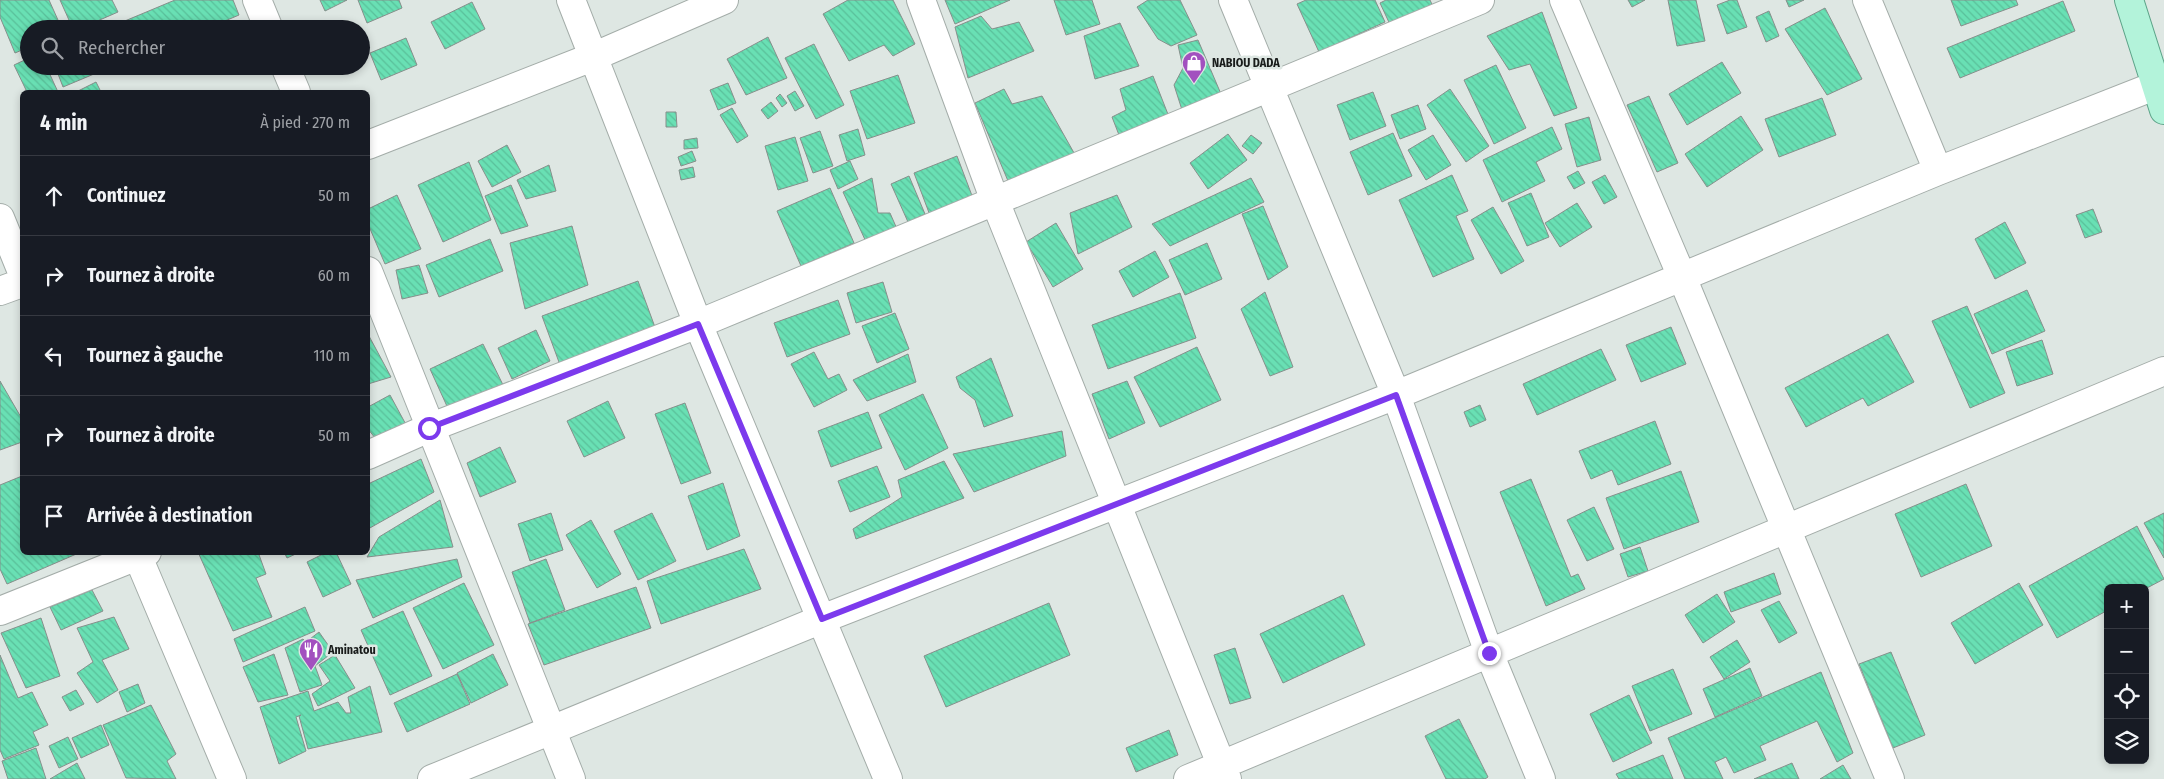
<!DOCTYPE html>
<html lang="fr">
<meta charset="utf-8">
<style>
:root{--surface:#171b24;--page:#242831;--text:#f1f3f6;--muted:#9ea1a6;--line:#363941}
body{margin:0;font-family:"Fira Sans Condensed",sans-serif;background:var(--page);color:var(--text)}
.controls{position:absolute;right:15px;bottom:15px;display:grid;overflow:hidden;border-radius:8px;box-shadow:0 2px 8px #0003}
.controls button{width:45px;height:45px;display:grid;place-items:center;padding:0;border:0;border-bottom:1px solid var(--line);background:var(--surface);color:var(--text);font:25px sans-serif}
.stop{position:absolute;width:15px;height:15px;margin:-11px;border:4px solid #7c3aed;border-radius:50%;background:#fff}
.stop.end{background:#7c3aed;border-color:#fff;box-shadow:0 1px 5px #0008}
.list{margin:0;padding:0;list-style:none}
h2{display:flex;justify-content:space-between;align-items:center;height:65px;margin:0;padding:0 20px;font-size:21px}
h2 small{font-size:16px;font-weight:400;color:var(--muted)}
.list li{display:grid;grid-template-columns:32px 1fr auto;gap:15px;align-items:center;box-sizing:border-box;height:80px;padding:0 20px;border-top:1px solid var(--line)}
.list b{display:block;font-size:19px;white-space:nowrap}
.list em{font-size:16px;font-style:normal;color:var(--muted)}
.icon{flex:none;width:28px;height:28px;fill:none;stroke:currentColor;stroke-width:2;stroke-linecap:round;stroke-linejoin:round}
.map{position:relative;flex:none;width:2164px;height:779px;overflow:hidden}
.search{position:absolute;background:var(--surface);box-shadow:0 2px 8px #0003;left:20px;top:20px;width:350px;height:55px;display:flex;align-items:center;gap:12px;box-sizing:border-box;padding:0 18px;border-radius:28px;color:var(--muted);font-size:19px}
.panel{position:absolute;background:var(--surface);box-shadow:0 2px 8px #0003;left:20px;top:90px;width:350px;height:465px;border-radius:8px}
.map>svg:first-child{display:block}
.building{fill:url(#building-back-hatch);stroke:#868f8b}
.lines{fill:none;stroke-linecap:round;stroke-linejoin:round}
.street-casing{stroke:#a4ada9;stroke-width:30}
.primary-casing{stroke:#5ca388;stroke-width:30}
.street{stroke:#fff;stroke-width:28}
.primary{stroke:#b3f3da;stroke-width:28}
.route{stroke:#7c3aed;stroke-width:6}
.labels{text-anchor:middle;stroke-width:5;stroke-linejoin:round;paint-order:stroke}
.poi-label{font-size:12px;font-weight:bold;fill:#191c1b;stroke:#dee7e3;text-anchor:start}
</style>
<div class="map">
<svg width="2164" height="779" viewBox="0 0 2164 779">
<defs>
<pattern id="building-back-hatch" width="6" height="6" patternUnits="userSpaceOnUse" patternTransform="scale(1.25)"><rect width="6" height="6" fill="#69e0b4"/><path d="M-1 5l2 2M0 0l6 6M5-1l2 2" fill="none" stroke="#5ac09a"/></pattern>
</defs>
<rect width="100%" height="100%" fill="#dee7e3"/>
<path class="building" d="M0,0H49L62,29H29V47L15,53L0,17Z
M60,0H112L118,12L79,29H73Z
M175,0H233L239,15L206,29H122L120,23Z
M320,0H347L325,11Z
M358,0H399L402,8L367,23Z
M848,0H893L915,44L893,56L884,45L849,61L823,14Z
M945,0H1010L955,24Z
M1054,0H1092L1100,24L1066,35Z
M1148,0H1180L1197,35L1171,46L1158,39L1137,7Z
M1306,0H1375L1385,22L1319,52L1297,4Z
M1386,0H1430L1435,11L1393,31L1380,3Z
M1628,0H1645L1632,7Z
M1668,0H1696L1705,41L1677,46Z
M1730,0H1737L1747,27L1727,34L1717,5Z
M1786,0H1804L1789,7Z
M1951,0H2016L2018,5L1961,26Z
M2063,1L2075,31L1960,78L1947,48Z
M472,2L485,29L445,49L431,22Z
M1825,8L1862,79L1827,95L1785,29Z
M1769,11L1779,36L1766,42L1756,17Z
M1542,12L1577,108L1554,116L1530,64L1509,70L1487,36Z
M981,16L992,29L1019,22L1034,51L968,78L955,27Z
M1120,23L1139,66L1095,79L1084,36Z
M768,37L787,78L746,95L727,59Z
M406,38L417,65L381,80L370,53Z
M1198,40L1221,94L1183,113L1174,85L1183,68L1178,45Z
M814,44L844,105L816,119L785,58Z
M29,58V66H46L58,92H27L14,65Z
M1722,62L1741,93L1687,125L1669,94Z
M1496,65L1526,128L1494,144L1464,80Z
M55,66H113L63,87Z
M898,75L915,123L867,139L850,91Z
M1153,76L1171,122L1119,135L1112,117L1126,110L1120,89Z
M96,82L101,92H79L78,91Z
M728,83L736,103L718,110L710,90Z
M1004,89L1012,104L1042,96L1078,160L1011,188L975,103Z
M1450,89L1489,146L1466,162L1427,105Z
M795,91L804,106L795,111L787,96Z
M1373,92L1386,126L1350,140L1337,105Z
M780,94L787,103L782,107L776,98Z
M1649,96L1678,163L1657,172L1627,105Z
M1822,98L1836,135L1779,157L1765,119Z
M771,102L778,111L768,119L761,110Z
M1418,105L1426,129L1400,139L1391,115Z
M732,108L748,136L737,143L720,115Z
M666,112H676L677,127H666Z
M1741,116L1763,150L1707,187L1685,154Z
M1589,117L1601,160L1577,167L1565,124Z
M1552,127L1562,149L1536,162L1545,181L1502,202L1483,160Z
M858,129L865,155L847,161L839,135Z
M820,131L833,166L813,173L800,138Z
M1393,133L1412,176L1368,195L1350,152Z
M1228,134L1247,160L1208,189L1190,163Z
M1251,135L1262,143L1253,154L1242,146Z
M1433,135L1451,165L1426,180L1408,150Z
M795,137L808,181L778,190L765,146Z
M697,138L698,148L684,149V140Z
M507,145L521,172L492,187L478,161Z
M692,151L696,161L681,166L678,157Z
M957,156L974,201L931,218L914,173Z
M850,161L858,179L838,189L830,170Z
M469,162L491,220L443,242L418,185Z
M549,165L556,191L526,199L517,180Z
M693,167L695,177L681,180L679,170Z
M1578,171L1585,183L1574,189L1567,177Z
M1452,175L1468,211L1456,216L1474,259L1433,277L1399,200Z
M1605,175L1617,197L1604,204L1592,182Z
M909,176L925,214L908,222L891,184Z
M872,178L878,213H890L897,229L867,244L843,192Z
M1251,178L1264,202L1170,246L1152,224Z
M511,185L528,226L501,234L485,196Z
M830,188L854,243L801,266L777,211Z
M1531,193L1549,237L1527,246L1508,203Z
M397,195L421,249L385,264L368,224V209Z
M1117,195L1132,227L1078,254L1070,213Z
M1577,203L1592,227L1560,247L1545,223Z
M1263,206L1288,267L1268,280L1242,214Z
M1493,207L1524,261L1501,274L1471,220Z
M2093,209L2102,232L2085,238L2076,215Z
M2005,222L2026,263L1995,279L1975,239Z
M1056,223L1083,269L1053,287L1026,242Z
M572,226L588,285L525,309L510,243Z
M490,239L503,271L439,297L426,265Z
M1207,243L1222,279L1185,295L1169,260Z
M1155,251L1169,277L1133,297L1119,271Z
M419,265L428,293L402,299L396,270Z
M638,281L659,338L563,373L542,316Z
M883,282L892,312L856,323L847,293Z
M2027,290L2045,331L1992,354L1974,314Z
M1265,292L1293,367L1270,376L1241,309Z
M1180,293L1196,338L1108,369L1092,325Z
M838,300L850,334L787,357L774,323Z
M1967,306L2005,393L1970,408L1932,321Z
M895,313L909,349L877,363L862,326Z
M1671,327L1686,364L1641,382L1626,345Z
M536,330L550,361L512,379L498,348Z
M1888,334L1914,382L1868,406L1863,398L1806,427L1785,388Z
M369,336L391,377L368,384V337Z
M2042,340L2053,374L2017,386L2006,352Z
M483,344L505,389L451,415L430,369Z
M1197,347L1221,400L1160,427L1134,377Z
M1601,349L1616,380L1537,415L1523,384Z
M814,352L828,379L839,374L847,390L814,407L791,364Z
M908,354L916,382L867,401L853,380Z
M991,358L1013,416L984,427L975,400L960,388L956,377Z
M0,381L22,419V442L0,450Z
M1127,381L1145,423L1109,439L1092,394Z
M923,394L948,448L905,470L879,415Z
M390,395L410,432L379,443L368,429V407Z
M608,401L625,438L584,457L567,421Z
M685,403L711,473L681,484L655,414Z
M1480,405L1486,420L1470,427L1464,412Z
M868,412L882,448L831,467L818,431Z
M1655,421L1671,464L1618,485L1612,470L1591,479L1579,451Z
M1062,431L1066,456L974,492L953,454Z
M500,447L516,482L480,497L467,463Z
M421,459L434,492L368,529V484Z
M944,461L964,498L856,539L853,529L902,497L898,480Z
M877,466L890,497L850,512L838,481Z
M1681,471L1699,522L1624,549L1606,498Z
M22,476V552H81L7,584L0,569V485Z
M1531,479L1571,577L1578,574L1585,589L1546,606L1500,492Z
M723,483L740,536L707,550L688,496Z
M1966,484L1992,546L1921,577L1895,514Z
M440,500L453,547L367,557L379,537Z
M1594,507L1614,549L1587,561L1567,520Z
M551,513L563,550L530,561L518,524Z
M652,513L676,561L638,580L614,531Z
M2164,513V558L2144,523Z
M591,520L621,574L597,588L566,535Z
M2137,526L2164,579L2145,589L2108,588V610L2057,638L2029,586Z
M1640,547L1648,571L1628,577L1620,554Z
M744,549L761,589L661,624L647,581Z
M198,552H258L266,574L256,578L272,617L233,631Z
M284,552H300L287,558Z
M327,552H336L351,584L323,597L307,562Z
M457,559L462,577L373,618L356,580Z
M546,559L565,610L530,623L512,572Z
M1774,573L1781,594L1731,612L1724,592Z
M464,583L494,645L443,669L413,608Z
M2019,583L2043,625L1975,664L1951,623Z
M636,587L651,628L544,665L528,624Z
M92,590L103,611L61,630L50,607Z
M1717,594L1735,622L1703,643L1685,615Z
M1343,595L1365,645L1283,683L1260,634Z
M1779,601L1797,633L1779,643L1761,610Z
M1049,603L1070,655L946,707L924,656Z
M305,607L315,631L243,662L234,639Z
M403,611L432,676L390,695L361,630Z
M114,617L129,649L102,660L118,690L97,703L77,673L93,662L77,628Z
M41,618L60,676L26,688L1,633Z
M319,632L333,652L315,666L322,685L300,692L285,648L303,639L306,642Z
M1737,640L1750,662L1724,679L1710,657Z
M1235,648L1251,698L1230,704L1214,655Z
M1891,652L1925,735L1893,748L1859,664Z
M274,654L288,695L258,702L243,667Z
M493,654L508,685L471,703L457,673Z
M0,655L18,698L32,692L48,725L33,732L39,745L4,759L0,750Z
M335,655L355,688L318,706L312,694L330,681L319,665Z
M1750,668L1762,696L1715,717L1703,689Z
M1673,669L1692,714L1650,731L1632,686Z
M1821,672L1853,753L1837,762L1817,721L1760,746L1766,760L1734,773L1726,757L1715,762L1723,779H1685L1668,738Z
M457,674L470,704L407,732L394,703Z
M138,684L145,703L127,712L119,692Z
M370,686L382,732L308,749L299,716L301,715L296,717L306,751L279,764L260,707L308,691L314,711L338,702L346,713H351L348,697Z
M76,690L84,704L70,711L62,697Z
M1629,695L1652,743L1613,762L1590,714Z
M151,705L176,754L167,761L176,779L126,778L103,725Z
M1459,719L1488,777L1485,779H1446L1425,736Z
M101,725L109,745L81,758L72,738Z
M1169,730L1178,755L1136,772L1126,748Z
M68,737L78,759L59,768L49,746Z
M36,748L46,779H8L2,761Z
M1663,755L1673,779H1619L1616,774Z
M77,763L85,779H50Z
M1792,763L1799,779H1754Z
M1843,765L1851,779H1820Z"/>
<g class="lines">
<g class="street-casing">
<path id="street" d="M257,0L269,29
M571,0L698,324L888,779
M921,0L995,201L1227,779
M1233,0L1396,395L1489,653L1541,779
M1564,0L1682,277L1890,779
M1867,0L1938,171
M285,66L296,92
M368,145L595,56L724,0
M0,218L22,272
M368,271L571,779
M0,291L22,283
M368,455L429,428L698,324L1480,0
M136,552L232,779
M0,611L147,552
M432,779L822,619L1396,395L1938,171L2157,85
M1188,779L2164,371"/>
</g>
<g class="primary-casing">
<path id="primary" d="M2129,0L2164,110"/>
</g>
<use href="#street" class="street"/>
<use href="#primary" class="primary"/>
</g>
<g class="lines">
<path class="route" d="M429,428L698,324L822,619L1396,395L1489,653"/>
</g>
<defs>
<g id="shop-pin" transform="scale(1.25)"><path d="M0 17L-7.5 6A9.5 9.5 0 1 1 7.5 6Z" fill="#a250bf" stroke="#dee7e3"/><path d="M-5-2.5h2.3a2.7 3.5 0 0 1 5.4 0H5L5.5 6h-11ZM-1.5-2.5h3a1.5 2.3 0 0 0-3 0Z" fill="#fff"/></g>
<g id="restaurant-pin" transform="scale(1.25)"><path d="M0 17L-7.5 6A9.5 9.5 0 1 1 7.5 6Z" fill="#a250bf" stroke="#dee7e3"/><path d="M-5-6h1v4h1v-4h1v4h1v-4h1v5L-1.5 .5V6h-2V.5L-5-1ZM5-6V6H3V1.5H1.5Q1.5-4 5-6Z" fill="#fff"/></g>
</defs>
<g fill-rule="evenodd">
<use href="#shop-pin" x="1194" y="63"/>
<use href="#restaurant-pin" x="311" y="650"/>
</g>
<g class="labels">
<g class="poi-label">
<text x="1212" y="67">NABIOU DADA</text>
<text x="328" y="654">Aminatou</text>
</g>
</g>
</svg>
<div class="controls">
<button>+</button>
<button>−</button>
<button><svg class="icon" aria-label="locate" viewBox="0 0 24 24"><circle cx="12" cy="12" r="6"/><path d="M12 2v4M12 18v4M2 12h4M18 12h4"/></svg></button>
<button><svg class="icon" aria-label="layers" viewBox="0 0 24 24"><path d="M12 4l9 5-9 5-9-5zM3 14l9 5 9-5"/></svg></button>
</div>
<div class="stop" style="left:429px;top:428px"></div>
<div class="stop end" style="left:1489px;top:653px"></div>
<div class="search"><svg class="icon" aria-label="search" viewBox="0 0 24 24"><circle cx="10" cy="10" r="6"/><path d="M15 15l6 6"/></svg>Rechercher</div>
<section class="panel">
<h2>4 min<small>À pied · 270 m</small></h2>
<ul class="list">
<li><svg class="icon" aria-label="ahead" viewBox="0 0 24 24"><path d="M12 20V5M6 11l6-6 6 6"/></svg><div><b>Continuez</b></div><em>50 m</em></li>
<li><svg class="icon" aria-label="right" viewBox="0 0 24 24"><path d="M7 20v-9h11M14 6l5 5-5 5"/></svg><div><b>Tournez à droite</b></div><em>60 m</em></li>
<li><svg class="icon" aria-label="left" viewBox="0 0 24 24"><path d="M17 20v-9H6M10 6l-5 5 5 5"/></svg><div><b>Tournez à gauche</b></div><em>110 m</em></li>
<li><svg class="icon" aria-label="right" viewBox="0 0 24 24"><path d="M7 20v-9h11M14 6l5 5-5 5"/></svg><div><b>Tournez à droite</b></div><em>50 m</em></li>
<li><svg class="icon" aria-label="arrive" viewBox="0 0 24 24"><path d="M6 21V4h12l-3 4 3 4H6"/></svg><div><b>Arrivée à destination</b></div></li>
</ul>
</section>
</div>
